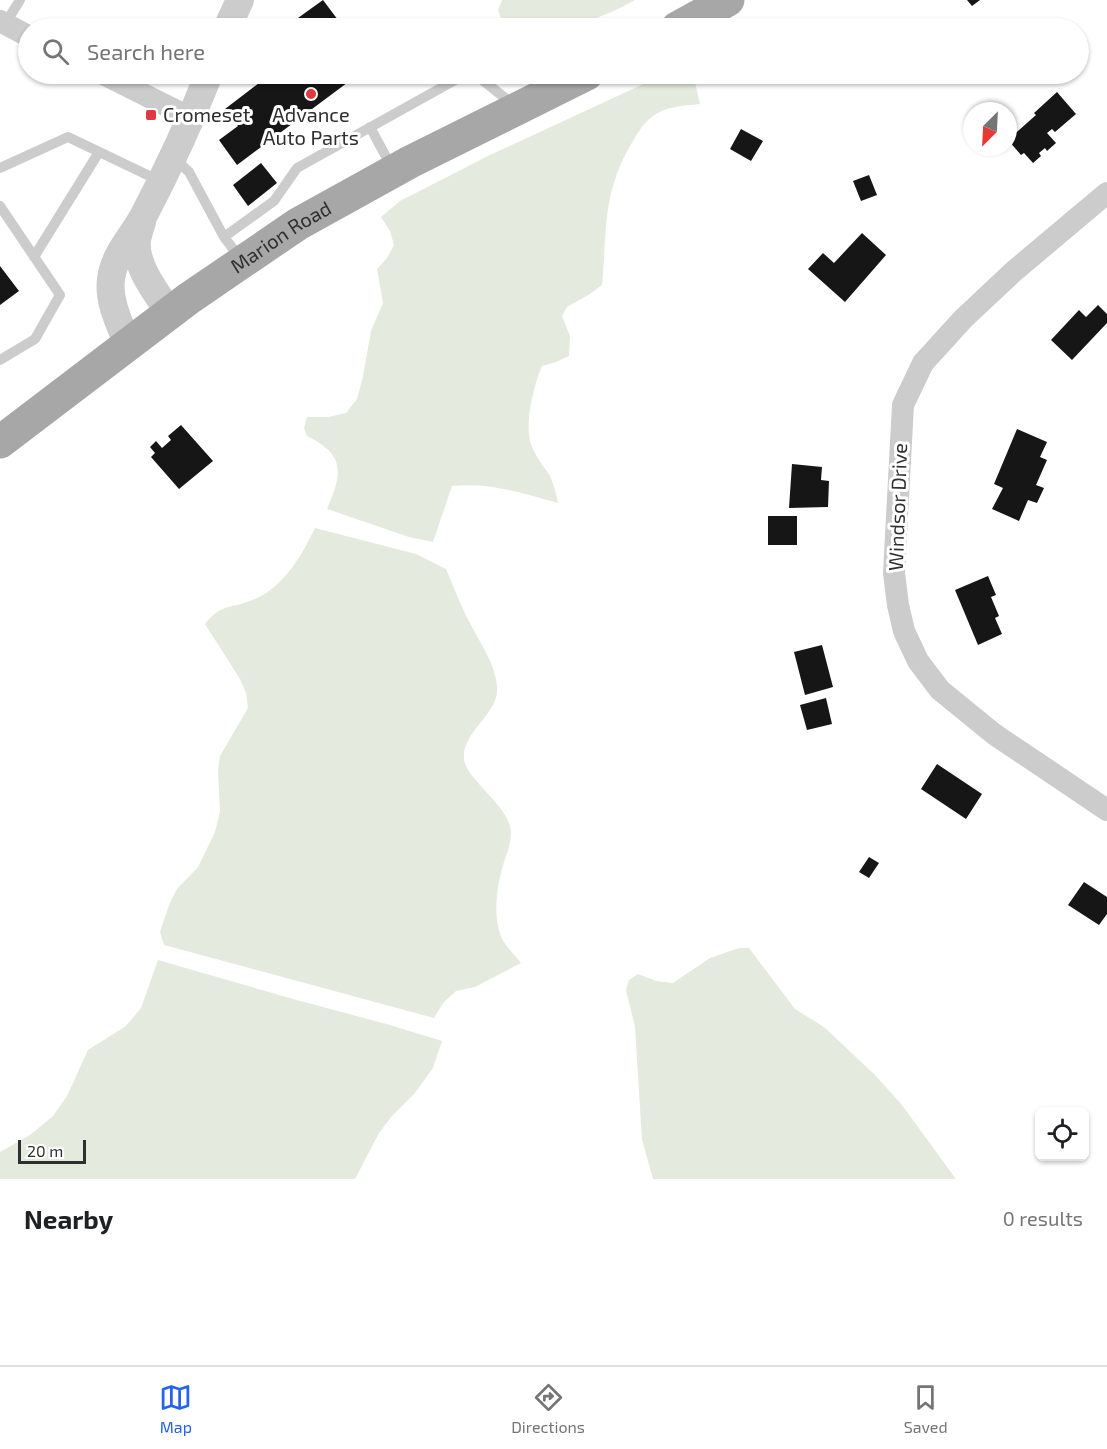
<!DOCTYPE html>
<style>
:root{--surface:#fff;--page:#f2f2f2;--text:#202124;--muted:#757577;--line:#e0e0e0;--accent:#2563eb}
body{margin:0;font-family:"Exo 2",sans-serif;background:var(--page);color:var(--text)}
.controls{position:absolute;right:18px;bottom:18px;display:grid;overflow:hidden;border-radius:9px;box-shadow:0 2px 4px #0004}
.controls button{width:54px;height:54px;display:grid;place-items:center;padding:0;border:0;border-bottom:2px solid var(--line);background:var(--surface);color:var(--text);font:30px sans-serif}
.compass{position:absolute;left:963px;top:102px;width:54px;height:54px;border-radius:50%;background:var(--surface);box-shadow:0 2px 4px #0004;rotate:204deg}
.scale{position:absolute;left:18px;bottom:15px;width:68px;box-sizing:border-box;padding-left:6px;border:3px solid #2f2f2f;border-top:0;font-size:16px;line-height:21px;white-space:nowrap;color:#2f2f2f;-webkit-text-stroke:4px #fff;paint-order:stroke}
.list{margin:0;padding:0;list-style:none}
h2{display:flex;justify-content:space-between;align-items:center;height:78px;margin:0;padding:0 24px;font-size:26px}
h2 small{font-size:20px;font-weight:400;color:var(--muted)}
.icon{flex:none;width:33px;height:33px;fill:none;stroke:currentColor;stroke-width:2;stroke-linecap:round;stroke-linejoin:round}
.map{position:relative;flex:none;width:1107px;height:1179px;overflow:hidden}
.search{position:absolute;background:var(--surface);box-shadow:0 2px 4px #0004;left:18px;right:18px;top:18px;height:66px;display:flex;align-items:center;gap:15px;box-sizing:border-box;padding:0 21px;border-radius:33px;color:var(--muted);font-size:22px}
.sheet{height:186px;background:var(--surface)}
nav{display:flex;justify-content:space-around;align-items:center;box-sizing:border-box;height:84px;border-top:2px solid var(--line);background:var(--surface);font-size:16px;color:var(--muted)}
nav a{display:grid;justify-items:center;gap:3px}
nav .on{color:var(--accent)}
.map>svg:first-child{display:block}
.green{fill:#e4ebde}
.building{fill:#161616}
.lines{fill:none;stroke-linecap:round;stroke-linejoin:round}
.service{stroke:#ccc;stroke-width:10}
.minor{stroke:#ccc;stroke-width:22}
.tertiary{stroke:#ccc;stroke-width:28}
.primary{stroke:#a7a7a7;stroke-width:33}
.poi-dot{fill:#dd3a3f;stroke:#fff;stroke-width:2}
.labels{text-anchor:middle;stroke-width:6;stroke-linejoin:round;paint-order:stroke}
.poi-label{font-size:20px;fill:#2f2f2f;stroke:#fff;text-anchor:start}
.street-label{font-size:20px;fill:#2f2f2f;stroke:#fff}
</style>
<div class="map">
<svg width="1107" height="1179" viewBox="0 0 1107 1179">
<rect width="100%" height="100%" fill="#fff"/>
<path class="green" d="M502,0H635C600,20 571,28 530,28C520,28 512,29 503,24L498,10Z
M665,74H693L700,104C684,106 665,106 652,117C642,124 636,136 630,146C602,195 607,232 602,285L590,294L567,307L562,316L570,336L569,356L556,362L542,366C534,384 524,425 531,444C535,456 543,465 550,476C554,484 556,494 558,503C523,493 489,482 452,486L433,542L409,537L327,509C343,472 345,455 307,436L304,428L307,417H328L346,413L357,399L363,376L371,331L383,303L377,269L387,258L394,245L390,231L381,217L400,201L490,155Z
M315,528L416,554L446,569C454,588 462,609 472,627C482,646 495,664 497,686C500,714 462,730 464,759C465,777 505,804 510,826C513,837 508,851 504,862C497,884 491,920 504,942C508,949 516,956 521,963L475,987L456,991L443,1003L434,1018L164,945L160,932L169,905L177,889L198,867L215,832L220,811L218,771L220,756L248,708L246,693L240,679L205,624C221,604 228,609 250,601C282,590 301,557 315,528Z
M739,948H749L795,1009L824,1027L875,1075L902,1105L956,1179H653L642,1140L635,1027L626,990L629,980L638,974L656,981L673,983L710,958Z
M158,960L293,999L390,1025L442,1041L433,1068L415,1093L392,1116L379,1133L355,1179H0V1152L30,1135L53,1116L67,1096L88,1050L126,1026L141,1008Z"/>
<path class="building" d="M323,0L344,28H296L291,23Z
M967,0H980L972,6Z
M251,74H359L237,165L219,140L238,126L225,109L259,83Z
M1057,92L1076,114L1055,132L1052,129L1047,133L1056,143L1047,151L1045,148L1039,153L1041,156L1033,163L1024,153L1021,155L1008,140L1036,115L1034,113Z
M741,129L763,141L751,161L730,149Z
M261,163L277,183L248,206L233,185Z
M869,175L877,195L861,201L853,181Z
M862,233L886,255L845,302L808,269L823,253L834,263Z
M0,266L19,291L0,305Z
M1098,305L1107,314V323L1072,360L1051,340L1079,310L1086,317Z
M181,425L213,461L179,489L151,457L155,453L150,447L156,441L162,448L171,440L168,436Z
M1017,429L1047,442L1040,457L1047,460L1036,485L1044,488L1037,503L1028,500L1019,521L992,509L1003,488L994,484Z
M792,464L822,467L821,480L829,481L828,507L789,508Z
M768,516H797V545H768Z
M988,576L996,595L991,597L999,616L995,618L1002,634L978,645L955,590Z
M822,645L833,687L805,695L794,652Z
M826,698L832,724L807,730L800,705Z
M937,764L982,794L966,819L921,789Z
M869,857L879,863L869,878L859,872Z
M1084,882L1107,897V914L1099,925L1068,905Z"/>
<g class="lines">
<path class="service" d="M5,24L20,0
M475,74L515,106
M370,127L392,168
M173,157L189,172L224,237
M0,168L68,137L160,181
M0,206L60,295L35,339L0,360
M34,257L99,152
M241,259L224,237L274,201L297,168L466,74"/>
<path class="minor" d="M0,21L28,36
M103,74L191,118
M1107,193L1013,272L963,319L923,363L903,405L894,573L898,605L904,631L918,661L940,690L994,734L1107,810"/>
<path class="tertiary" d="M227,28L240,0
M142,222C140,228 138,234 137,240C134,265 157,294 170,313
M128,345C120,324 108,302 111,279C114,254 133,236 144,215C168,169 190,122 209,74"/>
<g class="primary">
<path d="M677,28L728,0"/>
<path id="s1" d="M0,442L188,299L298,224L410,162L587,74"/>
</g>
</g>
<g class="poi-dot">
<circle cx="311" cy="94" r="6"/>
<rect x="145" y="109" width="12" height="12" rx="3"/>
</g>
<g class="labels">
<g class="poi-label">
<text x="163" y="122">Cromeset</text>
<text x="311" y="122" text-anchor="middle">Advance<tspan x="311" dy="23">Auto Parts</tspan></text>
</g>
<g class="street-label">
<text dy="7" stroke="none"><textPath href="#s1" startOffset="348">Marion Road</textPath></text>
<text transform="translate(898 507) rotate(-88)" y="7">Windsor Drive</text>
</g>
</g>
</svg>
<div class="controls">
<button><svg class="icon" aria-label="locate" viewBox="0 0 24 24"><circle cx="12" cy="12" r="6"/><path d="M12 2v4M12 18v4M2 12h4M18 12h4"/></svg></button>
</div>
<svg class="compass" viewBox="-18 -18 36 36"><path d="M0-13l5 13h-10z" fill="#e53935"/><path d="M0 13l5-13h-10z" fill="#757577"/></svg>
<div class="scale">20 m</div>
<div class="search"><svg class="icon" aria-label="search" viewBox="0 0 24 24"><circle cx="10" cy="10" r="6"/><path d="M15 15l6 6"/></svg>Search here</div>
</div>
<section class="sheet">
<h2>Nearby<small>0 results</small></h2>
<ul class="list">
</ul>
</section>
<nav>
<a class="on"><svg class="icon" aria-label="map" viewBox="0 0 24 24"><path d="M3 6l6-2 6 2 6-2v14l-6 2-6-2-6 2zM9 4v14M15 6v14"/></svg>Map</a>
<a><svg class="icon" aria-label="directions" viewBox="0 0 24 24"><path d="M12 3l9 9-9 9-9-9zM9 14v-3h6M13 9l2 2-2 2"/></svg>Directions</a>
<a><svg class="icon" aria-label="saved" viewBox="0 0 24 24"><path d="M7 4h10v16l-5-4-5 4z"/></svg>Saved</a>
</nav>
